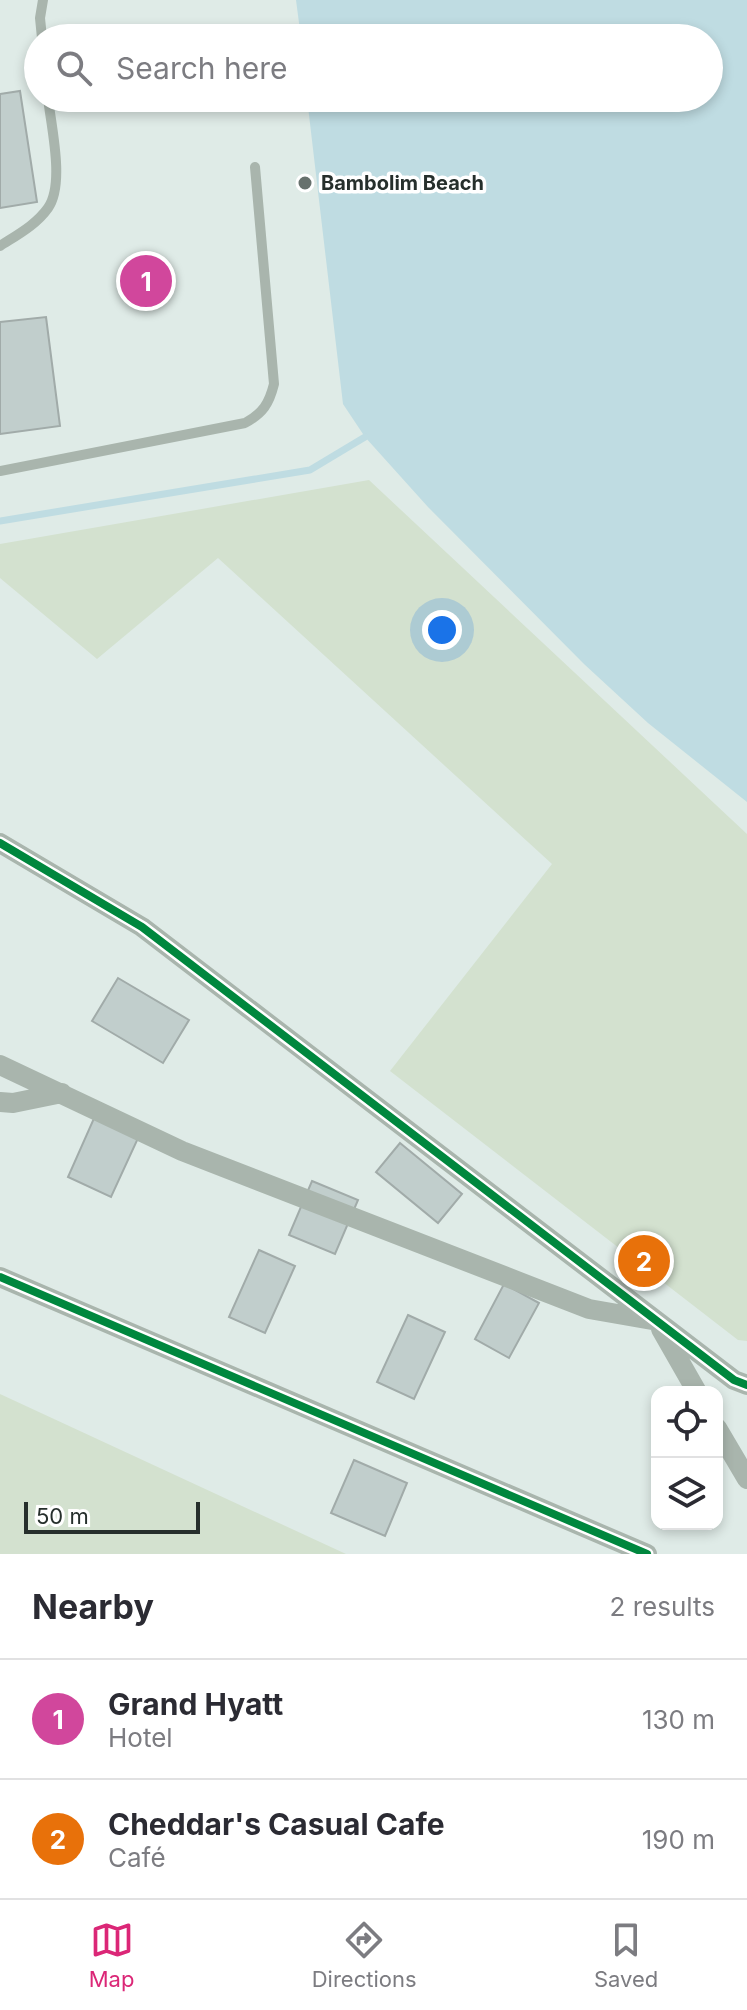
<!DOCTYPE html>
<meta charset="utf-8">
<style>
:root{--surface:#fff;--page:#f2f2f3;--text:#2b2b33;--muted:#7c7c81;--line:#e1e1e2;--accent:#db2777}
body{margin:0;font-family:Inter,sans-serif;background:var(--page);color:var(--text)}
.controls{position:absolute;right:24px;bottom:24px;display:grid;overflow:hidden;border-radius:16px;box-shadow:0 4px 12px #0003}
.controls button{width:72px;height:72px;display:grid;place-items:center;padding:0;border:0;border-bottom:2px solid var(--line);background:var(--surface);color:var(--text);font:40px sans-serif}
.scale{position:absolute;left:24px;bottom:20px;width:176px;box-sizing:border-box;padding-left:8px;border:4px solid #262f2c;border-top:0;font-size:22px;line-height:28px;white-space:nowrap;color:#262f2c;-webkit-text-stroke:6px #fff;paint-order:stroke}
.you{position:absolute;left:442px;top:630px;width:28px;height:28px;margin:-20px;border:6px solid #fff;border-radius:50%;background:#1a73e8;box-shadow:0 0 0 12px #1a73e833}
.badge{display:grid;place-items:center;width:52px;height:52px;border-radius:50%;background:var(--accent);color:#fff;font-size:26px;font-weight:700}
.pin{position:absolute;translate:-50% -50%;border:4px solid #fff;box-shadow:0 2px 8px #0006}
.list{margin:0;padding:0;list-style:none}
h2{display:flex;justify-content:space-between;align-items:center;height:104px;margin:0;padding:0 32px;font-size:34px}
h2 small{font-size:26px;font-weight:400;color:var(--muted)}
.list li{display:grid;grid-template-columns:52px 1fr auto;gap:24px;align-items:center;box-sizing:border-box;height:120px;padding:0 32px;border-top:2px solid var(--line)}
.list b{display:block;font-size:30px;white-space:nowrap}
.list p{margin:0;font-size:26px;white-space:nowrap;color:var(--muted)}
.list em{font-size:26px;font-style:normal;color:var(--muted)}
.icon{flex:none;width:44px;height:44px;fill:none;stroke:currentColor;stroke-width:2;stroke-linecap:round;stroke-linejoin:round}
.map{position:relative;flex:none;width:747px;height:1554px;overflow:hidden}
.search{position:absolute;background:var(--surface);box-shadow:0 4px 12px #0003;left:24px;right:24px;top:24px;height:88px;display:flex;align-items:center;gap:20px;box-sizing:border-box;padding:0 28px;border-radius:44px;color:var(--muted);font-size:30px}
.sheet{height:344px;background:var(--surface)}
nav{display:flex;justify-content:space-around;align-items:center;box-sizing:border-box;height:112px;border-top:2px solid var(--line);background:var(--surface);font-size:22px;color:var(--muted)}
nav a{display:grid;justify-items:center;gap:4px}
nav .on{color:var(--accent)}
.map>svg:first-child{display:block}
.green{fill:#d3e1cf}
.water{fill:#bfdce2}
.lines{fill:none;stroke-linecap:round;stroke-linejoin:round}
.stream{stroke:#bfdce2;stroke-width:7}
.building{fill:#c1cecc;stroke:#a1aba9;stroke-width:2}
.lane{stroke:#a9b5ad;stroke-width:10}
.street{stroke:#a9b5ad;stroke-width:20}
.cycleway-casing{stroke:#fff;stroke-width:13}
.cycleway{stroke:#00873e;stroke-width:8}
.poi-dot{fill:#67716d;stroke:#fff;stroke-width:3}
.labels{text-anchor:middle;stroke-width:7;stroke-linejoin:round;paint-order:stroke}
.poi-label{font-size:20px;font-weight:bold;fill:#262f2c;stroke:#fff;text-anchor:start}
</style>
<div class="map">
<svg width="747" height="1554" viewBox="0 0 747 1554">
<rect width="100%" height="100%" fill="#dfebe7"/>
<path class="green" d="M369,480L747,834V1341L738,1340L390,1071L552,864L218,558L97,659L0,578V544Z
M0,1394L346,1554H0Z"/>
<path class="water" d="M296,0H747V802L648,723L584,664L428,507L365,437L343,404L307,98H709V38H301Z"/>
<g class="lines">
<path class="stream" d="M0,521L310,470L365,437"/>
</g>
<path class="building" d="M20,91L37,202L0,208V94Z
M46,317L60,426L0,434V322Z
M118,978L189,1020L163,1063L92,1021Z
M95,1116L139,1136L111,1197L68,1177Z
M400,1143L462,1194L438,1223L376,1172Z
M312,1181L358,1200L335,1254L289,1235Z
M259,1250L295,1266L265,1333L229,1317Z
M504,1284L539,1303L509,1358L475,1339Z
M408,1315L445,1332L414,1399L377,1382Z
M354,1460L407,1483L385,1536L331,1513Z"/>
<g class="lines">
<path class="lane" d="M42,38L40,18L43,0
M0,246C17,235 36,225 48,208C65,184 51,126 48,98
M0,471L245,423C263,413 269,404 274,384L255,167"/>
<path class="street" d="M0,843L142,927L734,1380L747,1385
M0,1065L182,1151L589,1309L652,1320
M0,1102L13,1103L62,1093
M0,1277L647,1554
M661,1329L697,1392
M717,1428L747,1479"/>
<g class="cycleway-casing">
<path id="cycleway" d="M0,843L142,927L734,1380L747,1385
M0,1277L647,1554"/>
</g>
<use href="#cycleway" class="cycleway"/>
</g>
<circle class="poi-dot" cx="305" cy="183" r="8"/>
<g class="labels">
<g class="poi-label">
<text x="321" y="190">Bambolim Beach</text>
</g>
</g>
</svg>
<div class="controls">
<button><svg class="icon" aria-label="locate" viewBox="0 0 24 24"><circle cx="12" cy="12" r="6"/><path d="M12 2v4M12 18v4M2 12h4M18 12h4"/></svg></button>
<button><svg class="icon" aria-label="layers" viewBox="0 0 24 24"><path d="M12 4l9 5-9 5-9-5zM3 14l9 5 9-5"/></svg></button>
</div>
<div class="scale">50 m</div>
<div class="you"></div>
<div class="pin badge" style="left:146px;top:281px;background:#d1479c">1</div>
<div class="pin badge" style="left:644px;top:1261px;background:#e8710a">2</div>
<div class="search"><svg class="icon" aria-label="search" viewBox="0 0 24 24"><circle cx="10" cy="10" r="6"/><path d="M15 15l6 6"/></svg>Search here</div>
</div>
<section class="sheet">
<h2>Nearby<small>2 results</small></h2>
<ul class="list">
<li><span class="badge" style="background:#d1479c">1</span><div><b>Grand Hyatt</b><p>Hotel</p></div><em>130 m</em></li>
<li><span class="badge" style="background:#e8710a">2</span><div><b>Cheddar's Casual Cafe</b><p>Café</p></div><em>190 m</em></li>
</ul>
</section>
<nav>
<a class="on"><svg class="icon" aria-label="map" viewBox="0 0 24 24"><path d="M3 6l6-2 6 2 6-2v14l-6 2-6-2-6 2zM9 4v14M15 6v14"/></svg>Map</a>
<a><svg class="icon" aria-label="directions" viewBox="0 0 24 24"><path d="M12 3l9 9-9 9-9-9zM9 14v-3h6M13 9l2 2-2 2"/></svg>Directions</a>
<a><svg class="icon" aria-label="saved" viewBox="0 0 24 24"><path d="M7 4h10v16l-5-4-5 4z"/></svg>Saved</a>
</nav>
